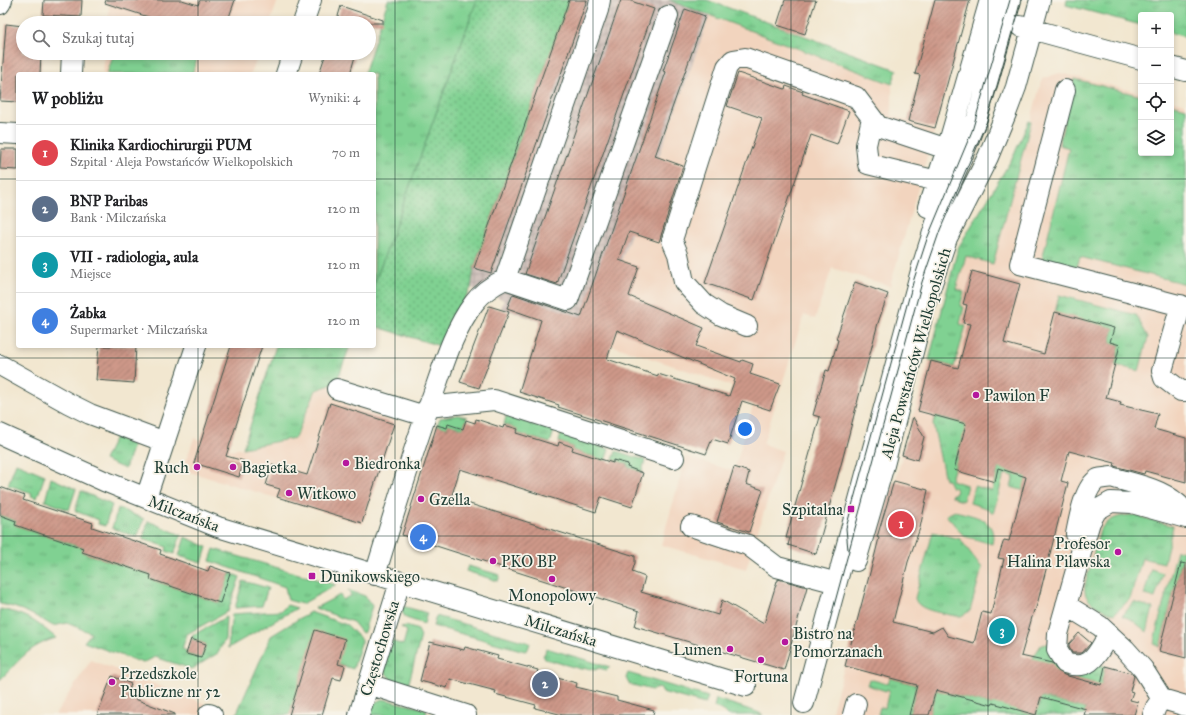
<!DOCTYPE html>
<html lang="pl">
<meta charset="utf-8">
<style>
:root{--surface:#fff;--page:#f2f2f2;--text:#202124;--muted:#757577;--line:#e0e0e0;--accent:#2563eb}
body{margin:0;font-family:"IM FELL Great Primer",serif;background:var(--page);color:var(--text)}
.controls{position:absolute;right:12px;top:12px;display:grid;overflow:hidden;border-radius:4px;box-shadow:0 2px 6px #0003}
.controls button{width:36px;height:36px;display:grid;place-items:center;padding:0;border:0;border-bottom:1px solid var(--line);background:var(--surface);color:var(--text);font:20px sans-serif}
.you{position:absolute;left:745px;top:429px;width:14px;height:14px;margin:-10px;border:3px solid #fff;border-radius:50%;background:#1a73e8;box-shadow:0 0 0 6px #1a73e833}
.badge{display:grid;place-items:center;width:26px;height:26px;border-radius:50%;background:var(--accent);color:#fff;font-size:13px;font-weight:700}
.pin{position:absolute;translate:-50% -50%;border:2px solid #fff;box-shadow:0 1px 4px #0006}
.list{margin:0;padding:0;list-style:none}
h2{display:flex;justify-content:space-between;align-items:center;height:52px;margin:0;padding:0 16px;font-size:17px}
h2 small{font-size:13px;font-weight:400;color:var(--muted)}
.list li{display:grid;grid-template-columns:26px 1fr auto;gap:12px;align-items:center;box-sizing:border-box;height:56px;padding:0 16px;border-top:1px solid var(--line)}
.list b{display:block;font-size:15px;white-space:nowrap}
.list p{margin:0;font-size:13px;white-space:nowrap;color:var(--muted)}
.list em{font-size:13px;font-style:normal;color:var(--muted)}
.icon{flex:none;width:22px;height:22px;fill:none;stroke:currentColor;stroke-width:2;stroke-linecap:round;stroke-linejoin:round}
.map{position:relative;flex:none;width:1186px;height:715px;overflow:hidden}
.search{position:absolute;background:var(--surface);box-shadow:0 2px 6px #0003;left:16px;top:16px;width:360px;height:44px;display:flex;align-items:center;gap:10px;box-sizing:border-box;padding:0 14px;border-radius:22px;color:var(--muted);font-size:15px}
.panel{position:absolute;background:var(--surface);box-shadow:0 2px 6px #0003;left:16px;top:72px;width:360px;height:276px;border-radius:4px}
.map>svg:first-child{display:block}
.built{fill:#f2d4be}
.industrial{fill:url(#industrial-grid)}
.grass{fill:url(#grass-tufts);stroke:#508763}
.garden{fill:url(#garden-dots);stroke:#508763}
.building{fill:url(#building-hatch);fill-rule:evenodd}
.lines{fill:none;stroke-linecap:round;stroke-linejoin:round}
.minor-casing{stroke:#3f564b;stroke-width:22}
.minor{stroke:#fff;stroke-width:20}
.tram{stroke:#1f3d34;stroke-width:1}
.grid{fill:none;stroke:#1f3d34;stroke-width:1;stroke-opacity:0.55}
.poi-dot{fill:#b5179e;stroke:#f7f3e8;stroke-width:1.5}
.labels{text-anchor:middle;stroke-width:3.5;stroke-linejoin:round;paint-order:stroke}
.street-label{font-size:16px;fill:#1f3d34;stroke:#f7f3e8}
.poi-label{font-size:16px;fill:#1f3d34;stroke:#f7f3e8;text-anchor:start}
</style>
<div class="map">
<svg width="1186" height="715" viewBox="0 0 1186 715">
<defs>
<pattern id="industrial-grid" width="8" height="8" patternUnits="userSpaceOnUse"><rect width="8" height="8" fill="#cfc0ba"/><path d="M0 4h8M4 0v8" fill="none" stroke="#a79d98"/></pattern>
<pattern id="grass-tufts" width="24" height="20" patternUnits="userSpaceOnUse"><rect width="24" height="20" fill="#80d192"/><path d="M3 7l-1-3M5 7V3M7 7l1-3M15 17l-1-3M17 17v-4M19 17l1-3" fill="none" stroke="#68ab78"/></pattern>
<pattern id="garden-dots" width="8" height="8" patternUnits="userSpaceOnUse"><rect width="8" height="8" fill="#80d192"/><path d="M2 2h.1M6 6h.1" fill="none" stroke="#68ab78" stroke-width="1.8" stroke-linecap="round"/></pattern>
<pattern id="building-hatch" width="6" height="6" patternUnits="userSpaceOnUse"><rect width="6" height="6" fill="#ce9889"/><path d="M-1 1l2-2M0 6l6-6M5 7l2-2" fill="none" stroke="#a77d71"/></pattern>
</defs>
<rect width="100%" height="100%" fill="#f7f3e8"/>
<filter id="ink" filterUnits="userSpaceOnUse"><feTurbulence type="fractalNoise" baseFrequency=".025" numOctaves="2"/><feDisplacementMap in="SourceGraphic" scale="8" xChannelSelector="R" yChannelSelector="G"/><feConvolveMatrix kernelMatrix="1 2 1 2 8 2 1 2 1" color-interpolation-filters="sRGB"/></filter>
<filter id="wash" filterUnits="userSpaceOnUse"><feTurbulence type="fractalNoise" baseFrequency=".012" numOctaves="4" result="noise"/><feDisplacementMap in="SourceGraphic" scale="16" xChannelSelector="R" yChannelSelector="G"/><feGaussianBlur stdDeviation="0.9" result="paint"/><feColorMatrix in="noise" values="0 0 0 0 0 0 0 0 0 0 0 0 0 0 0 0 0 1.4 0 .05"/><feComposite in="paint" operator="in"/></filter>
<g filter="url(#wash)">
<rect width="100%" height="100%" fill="#f2e7d0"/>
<path class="built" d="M110,0H278L270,23H108Z
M710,15L892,84V116L935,129L890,286L832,268L815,319L804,315L763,444L783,451L746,569L661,545L686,457L734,471L756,395L692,372L593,339Z
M105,53H259L251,74H103Z
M1060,73L1141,93V153H1171V100L1186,104V715H831L958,253L993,263L1040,86L1044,78Z
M336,383L402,403L363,524L183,470L194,438L233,450L295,438L316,390Z
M91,660L206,704L202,715H55Z"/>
<path class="industrial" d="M569,0H669L710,15L593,339L501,308L504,300L471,288L474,268Z"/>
<path class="grass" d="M388,0H477L374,285V74H364Z
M669,0H707L897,70L892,84Z
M1067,0H1186V37L1171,33V15H1141V25L1066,5Z
M114,53H199L192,74H107Z
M1074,79L1141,96V153H1171V104L1186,108V284L1080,257L1076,270L1042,260L1069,148L1059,145Z
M1029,121L1031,122L993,264L966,256L956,289L964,292L960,306L964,307L960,324L966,326L954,367L929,360L958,248L1013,157Z
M1059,295L1136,315L1148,337L1139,371L1115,365L1120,345L1110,342L1114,328L1052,327Z
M276,346H350L336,383L316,390L295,438L243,448Z
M458,415L467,417L463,429L448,424L447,428L437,425L440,418Z
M506,416L554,431L550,443L516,433L517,429L504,425Z
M936,416L978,427L964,434L951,480L967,485L963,501L956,499L951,495L957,492L954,487L952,488L948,480H945L933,424Z
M561,434L609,449L605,461L572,450L573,447L559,442Z
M115,437L133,445L125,469L104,460Z
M1005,444L1026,467L1023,476L1028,478L1025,491L1011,487L1014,476L1004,474L993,514L986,508L970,503L974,486L992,491Z
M616,451L645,460L642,472L627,467L628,464L613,460Z
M16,463L45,475L37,498L31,496L32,493L8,485Z
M51,478L76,489L69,510L45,501Z
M81,491L112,505L105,526L98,524L99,520L75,511Z
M118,508L144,519L137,537L112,528Z
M955,511C973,516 998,518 992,544L964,536L946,515Z
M0,515L16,521L15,525L83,548L82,552L151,575L150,579L219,603L230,573L240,577L228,611L187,634L182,649L187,651L186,654L201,658L206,644L192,639L193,635L226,617L225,639L218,653L192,669L155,657L143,663L84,642L91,633L67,623L53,626C36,616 20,607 0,604Z
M1134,515L1173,526L1164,563L1142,558L1130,599L1114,614C1101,609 1082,603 1085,585L1100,530C1109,518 1120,515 1134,515Z
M148,521L181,535L174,554L166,551L167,547L143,539Z
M933,532L960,539L982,568L970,611L961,616H955C944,613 917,611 915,598Z
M185,537L207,547L202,563L179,556Z
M214,549L336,585L302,604L288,600L285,587L210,561Z
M1177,550L1184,552L1160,647L1154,644L1155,637Z
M468,566L500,575L498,581L466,571Z
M1151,569L1163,573L1155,598L1144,595Z
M243,581L268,588L262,606L235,608Z
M348,590L365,596L372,606L364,632L362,633L353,622L315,608L340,595L343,600L351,595Z
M1134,602L1153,608L1147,632L1131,619L1122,616Z
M287,605L297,608L228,648L232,614L281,611Z
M402,606L427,613L424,624L406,618L402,612Z
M0,609C26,614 36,621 56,638C28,646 19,661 0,680Z
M310,612L347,625L362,640L353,669L338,664L289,715H236L271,636Z
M436,616L530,643L528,649L525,651L433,626Z
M406,626L418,630L421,636L408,686L392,681L383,669L389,640L403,645L407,631L401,627Z
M1052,643L1053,652L1105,666L1101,685L1048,671L1032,659L1041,645Z
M546,648L610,667L607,670L599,668L595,670L587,668L581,669L545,659L543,655L545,653Z
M628,673L708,697L705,704L662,692L661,689L658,688L652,690L629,684L626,678Z
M890,678L917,685L909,715H878L880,707L885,708L889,690L887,689L886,691L867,685L869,679L888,684Z
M936,690L992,705L994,696L1019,710L1036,715L1041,697L1086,709L1084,715H929Z
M382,699L426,709L427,715H372L366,708L368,706Z
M716,699L757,712L763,715H728L724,711L714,707Z"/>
<path class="garden" d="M477,0H569L474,268L471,288L455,316L440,346L374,326V285Z"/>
<g id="blocks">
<path class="building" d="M44,0H82L81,17L43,15Z
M106,0H182L198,5L200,0H235L227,23H167L105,3Z
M569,0H587L491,273L474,268Z
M621,0H628L654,9L557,284L525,274Z
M785,0H816L805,34L777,25Z
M935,0H970L935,128L908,121L920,75L915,74Z
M341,6L383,20V23H336Z
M685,9L705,16L655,156L683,166L659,242L629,232L619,260L639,267L629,296L704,328L696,346L741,362L742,360L753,364L750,374L780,384L770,410L742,401L728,444L712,439L706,454L558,407L559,405L519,392L541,320L507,308L513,294L581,317L666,72L663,71ZM617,330L735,379L729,396L658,374V376L607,359Z
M6,24L23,26V53H41L40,74H18V102L0,101Z
M326,53H356L350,74H319Z
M738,73L785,89L786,86L803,92L802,94L849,111L837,144L811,135L754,300L705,283L762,118L727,106Z
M1,149H18V170L0,169Z
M972,271L1020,284L1004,343L1044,354L1055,312L1114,328L1110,342L1120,345L1106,398L1121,402L1120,405L1158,414L1154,429L1186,438V482L1145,471L1144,474L1114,466L1115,463L1069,451L1061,481L1068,483L1038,601L1035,611L1034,610L1021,656L1052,663L1056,669L1064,675L1101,685L1105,666L1131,673L1134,676L1130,691L1133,692L1130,700L1138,702L1134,715H1084L1086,709L1041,697L1036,715L993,703L992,705L936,690L929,715H909L917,685L845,666L875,554L879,538L877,537L894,481L928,490L920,528L908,562L893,622L933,632L942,627L948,636L974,643L982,612L991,614L1004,559L998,558L1004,540L1009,541L1026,477L998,468L995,482L954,470L966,424L918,411L931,361L958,368L970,324L963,323L967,305L963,304Z
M855,282L888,294L878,323L842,461L816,554L788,545L790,538H786L820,417L813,415L826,370L829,371L838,340L836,339Z
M489,306L509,312L479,388L460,382Z
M99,346H136L134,383L96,380Z
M231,346H262L226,456L244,461L239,477L194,463Z
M330,403L394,424L362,523L277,497L280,489L266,485L272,465L307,475Z
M913,417L924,437L918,460L902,455Z
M476,419L503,428L504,425L518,429L516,433L558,446L559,442L573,447L572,450L613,463V460L628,464L627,467L643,473L632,507L601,497L596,512L460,469L451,498L635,556V563L632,572L645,577L641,592L718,615L722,600L764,624L777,581H778V579L807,587L784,670L635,626L639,611L402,535L437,425L447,428L448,424L463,429L466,420L475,423Z
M734,467L749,472L746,484L763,490L749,532L717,522Z
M0,487L25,496L23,500L93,523L92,527L161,550L160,554L208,571L210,566L230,573L220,603L150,579L151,575L82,552L83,548L15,525L16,521L0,515Z
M1181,563L1186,564V658L1159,651Z
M315,630L345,639L338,664L345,666L341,680L333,678L322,715H289Z
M1079,633L1091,643L1082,653H1072L1069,647V644Z
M191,639L206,644L201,658L186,654Z
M430,642L464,650L465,647L498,656L497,659L538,670L537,673L577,683L576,687L617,697V700L654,710L653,715H563L535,708L536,705L495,694L496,691L450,679L447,688L420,681Z
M112,676L131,684L127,696L175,714V715H97Z"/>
</g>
</g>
<g filter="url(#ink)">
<use href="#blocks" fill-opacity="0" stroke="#3f564b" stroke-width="1"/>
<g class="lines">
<g class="minor-casing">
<path id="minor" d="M0,4L2,0
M303,23L311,0
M1020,26L1141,59
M1171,67L1186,71
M71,74L72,53
M286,74L293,53
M1065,90L1020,264L1186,307
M872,118L866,145L868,164L937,181
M0,133L18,134
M928,207L947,149L990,0
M505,279L568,300L668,16
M1181,305L1162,371L1164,378L1181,391H1186
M747,326L721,315L704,304L684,282L678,254L672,240L727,67L733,60L745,58L856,97L878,126L947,149
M0,365L68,403L90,414L165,442
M337,389L425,416
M428,407L494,400L674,458
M0,434L104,481L218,527L746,686
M146,498L196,346
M691,526L748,545L777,567L826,580
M1076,534C1079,520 1084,487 1098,479C1102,478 1107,478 1111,477C1140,486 1165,488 1186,512
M856,561L884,465L926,301L947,238L988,157L1007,111L1016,87L1040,0
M375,575C394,513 413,450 435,389C445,360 455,328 474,303C482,292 493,285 505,279L598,10L600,0
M1066,605L1100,626L1125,649L1143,669L1162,699L1186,706
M1109,634C1097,654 1091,672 1065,663L1057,650L1058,634L1084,542L1090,522L1097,510L1111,502L1132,503L1186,518
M368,684L466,715
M804,703L922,267L943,201L962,157L977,118L1010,0
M209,714L212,715
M359,715L400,582
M853,715L856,704
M1153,715L1156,707L1162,699"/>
</g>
<use href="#minor" class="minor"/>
<path class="tram" d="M848,550L846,528L914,279L927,239L972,131L1010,0
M826,635L922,282L940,230L987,121L999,81L1022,0"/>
</g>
</g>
<path class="grid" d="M198,0V23M395,0V715M593,0V715M791,0V715M988,0V715M198,53V74M0,179H18M374,179H1186M198,346V715M0,358H1186M0,536H1186"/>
<g class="poi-dot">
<circle cx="976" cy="395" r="4"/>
<circle cx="346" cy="463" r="4"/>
<circle cx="197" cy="467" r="4"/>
<circle cx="233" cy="467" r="4"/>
<circle cx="289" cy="493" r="4"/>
<circle cx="421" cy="499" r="4"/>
<rect x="847" y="505" width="8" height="8" rx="2"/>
<circle cx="1118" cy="552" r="4"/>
<circle cx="493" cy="561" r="4"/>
<rect x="308" y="572" width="8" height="8" rx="2"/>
<circle cx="552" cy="579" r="4"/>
<circle cx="785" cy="642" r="4"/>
<circle cx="730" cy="649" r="4"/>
<circle cx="761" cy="660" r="4"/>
<circle cx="112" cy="682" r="4"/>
</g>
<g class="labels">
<g class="street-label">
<text transform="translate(915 353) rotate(-74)" y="6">Aleja Powstańców Wielkopolskich</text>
<text transform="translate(184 513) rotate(21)" y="6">Milczańska</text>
<text transform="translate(561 630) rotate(17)" y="6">Milczańska</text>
<text transform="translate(379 648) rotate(-73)" y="6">Częstochowska</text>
</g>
<g class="poi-label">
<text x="984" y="401">Pawilon F</text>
<text x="354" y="469">Biedronka</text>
<text x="189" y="473" text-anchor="end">Ruch</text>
<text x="241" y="473">Bagietka</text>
<text x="297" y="499">Witkowo</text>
<text x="429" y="505">Gzella</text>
<text x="843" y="515" text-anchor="end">Szpitalna</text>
<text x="1110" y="549" text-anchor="end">Profesor<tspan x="1110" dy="18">Halina Pilawska</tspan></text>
<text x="501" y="567">PKO BP</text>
<text x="320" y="582">Dunikowskiego</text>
<text x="552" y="601" text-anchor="middle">Monopolowy</text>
<text x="793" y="639">Bistro na<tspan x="793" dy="18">Pomorzanach</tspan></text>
<text x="722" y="655" text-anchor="end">Lumen</text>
<text x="120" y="679">Przedszkole<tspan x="120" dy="18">Publiczne nr 52</tspan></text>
<text x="761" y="682" text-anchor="middle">Fortuna</text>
</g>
</g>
</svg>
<div class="controls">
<button>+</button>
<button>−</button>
<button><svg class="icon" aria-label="locate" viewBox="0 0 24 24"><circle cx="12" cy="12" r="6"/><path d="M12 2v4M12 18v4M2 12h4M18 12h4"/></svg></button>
<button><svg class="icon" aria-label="layers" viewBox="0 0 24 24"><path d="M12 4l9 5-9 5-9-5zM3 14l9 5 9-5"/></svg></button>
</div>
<div class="you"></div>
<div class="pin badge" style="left:901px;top:524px;background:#e0444e">1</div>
<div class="pin badge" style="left:545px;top:684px;background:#5c6f8a">2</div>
<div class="pin badge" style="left:1002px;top:631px;background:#0f9aa8">3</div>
<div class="pin badge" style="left:423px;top:537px;background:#3f7fe0">4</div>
<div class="search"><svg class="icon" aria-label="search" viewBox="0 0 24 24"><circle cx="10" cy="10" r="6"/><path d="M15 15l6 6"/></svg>Szukaj tutaj</div>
<section class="panel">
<h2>W pobliżu<small>Wyniki: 4</small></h2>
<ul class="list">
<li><span class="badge" style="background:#e0444e">1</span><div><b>Klinika Kardiochirurgii PUM</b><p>Szpital · Aleja Powstańców Wielkopolskich</p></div><em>70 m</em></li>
<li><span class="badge" style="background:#5c6f8a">2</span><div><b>BNP Paribas</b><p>Bank · Milczańska</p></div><em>120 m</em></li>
<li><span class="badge" style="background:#0f9aa8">3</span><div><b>VII - radiologia, aula</b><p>Miejsce</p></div><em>120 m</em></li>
<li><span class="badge" style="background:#3f7fe0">4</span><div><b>Żabka</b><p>Supermarket · Milczańska</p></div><em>120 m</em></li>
</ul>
</section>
</div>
